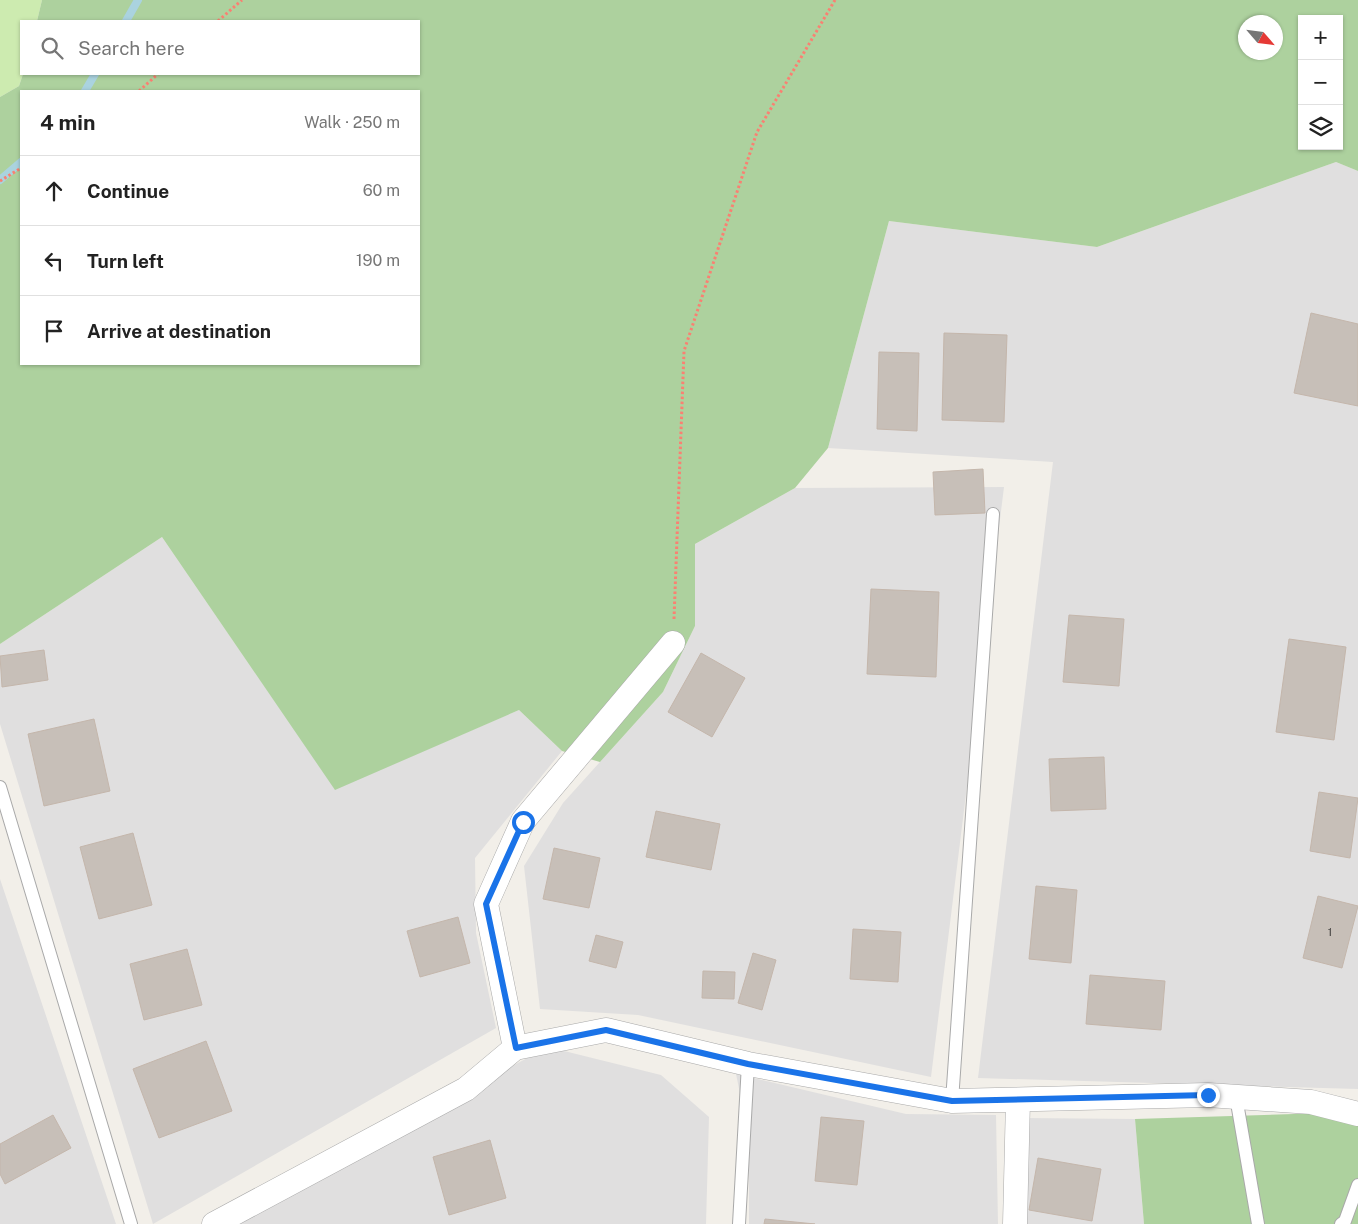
<!DOCTYPE html>
<meta charset="utf-8">
<style>
:root{--surface:#fff;--page:#f6f6f6;--text:#222;--muted:#767676;--line:#e0e0e0}
body{margin:0;font-family:"Public Sans",sans-serif;background:var(--page);color:var(--text)}
.controls{position:absolute;right:15px;top:15px;display:grid;overflow:hidden;border-radius:0px;box-shadow:0 1px 4px #0004}
.controls button{width:45px;height:45px;display:grid;place-items:center;padding:0;border:0;border-bottom:1px solid var(--line);background:var(--surface);color:var(--text);font:25px sans-serif}
.compass{position:absolute;left:1238px;top:15px;width:45px;height:45px;border-radius:50%;background:var(--surface);box-shadow:0 1px 4px #0004;rotate:118deg}
.stop{position:absolute;width:15px;height:15px;margin:-11px;border:4px solid #1a73e8;border-radius:50%;background:#fff}
.stop.end{background:#1a73e8;border-color:#fff;box-shadow:0 1px 5px #0008}
.list{margin:0;padding:0;list-style:none}
h2{display:flex;justify-content:space-between;align-items:center;height:65px;margin:0;padding:0 20px;font-size:21px}
h2 small{font-size:16px;font-weight:400;color:var(--muted)}
.list li{display:grid;grid-template-columns:32px 1fr auto;gap:15px;align-items:center;box-sizing:border-box;height:70px;padding:0 20px;border-top:1px solid var(--line)}
.list b{display:block;font-size:19px;white-space:nowrap}
.list em{font-size:16px;font-style:normal;color:var(--muted)}
.icon{flex:none;width:28px;height:28px;fill:none;stroke:currentColor;stroke-width:2;stroke-linecap:round;stroke-linejoin:round}
.map{position:relative;flex:none;width:1358px;height:1224px;overflow:hidden}
.search{position:absolute;background:var(--surface);box-shadow:0 1px 4px #0004;left:20px;top:20px;width:400px;height:55px;display:flex;align-items:center;gap:12px;box-sizing:border-box;padding:0 18px;border-radius:0px;color:var(--muted);font-size:19px}
.panel{position:absolute;background:var(--surface);box-shadow:0 1px 4px #0004;left:20px;top:90px;width:400px;height:275px;border-radius:0px}
.map>svg:first-child{display:block}
.residential{fill:#e0dfdf}
.grass{fill:#cdebb0}
.forest{fill:#add19e;fill-rule:evenodd}
.lines{fill:none;stroke-linecap:round;stroke-linejoin:round}
.stream{stroke:#aad3df;stroke-width:8}
.building{fill:#c7bfb8;stroke:#c4b6ab}
.service-casing{stroke:#a9a9a9;stroke-width:14}
.minor-casing{stroke:#a9a9a9;stroke-width:25}
.path{stroke:#fa8072;stroke-width:3;stroke-dasharray:2.5 2.5;stroke-linecap:butt}
.service{stroke:#fff;stroke-width:12}
.minor{stroke:#fff;stroke-width:24}
.route{stroke:#1a73e8;stroke-width:6}
.labels{text-anchor:middle;stroke-width:5;stroke-linejoin:round;paint-order:stroke}
.number-label{font-size:12px;fill:#4b4948}
</style>
<div class="map">
<svg width="1358" height="1224" viewBox="0 0 1358 1224">
<rect width="100%" height="100%" fill="#f2efe9"/>
<path class="residential" d="M1336,162L1358,171V1089L978,1078L1053,462L828,448L889,221L1097,247Z
M1004,487L931,1077L638,1015L540,1009L524,866L563,803L663,692L695,626V544L795,488Z
M162,537L335,789L519,710L562,751L475,858L476,933L496,1028L153,1224L0,724V644Z
M0,879L116,1224H0Z
M548,1047L661,1075L709,1117L706,1224H213Z
M736,1074L906,1114L996,1115L998,1224H749V1137Z
M1024,1118L1135,1119L1144,1224H1026Z"/>
<path class="grass" d="M0,0H42L37,21H21V74H23L19,86L0,97Z"/>
<path class="forest" d="M42,0H1358V171L1336,162L1097,247L889,221L828,448L795,488L695,544V626L663,692L600,762L562,751L519,710L335,790L162,537L0,644V97L19,86L23,74H419V21H37ZM1302,19H1339V146H1302ZM1246,22H1276V52H1246ZM21,91H419V364H21Z
M1358,1112V1224H1144L1135,1119Z"/>
<g class="lines">
<path class="stream" d="M126,21L138,0
M85,91L95,74
M0,180L21,162"/>
</g>
<path class="building" d="M1311,313L1358,324V406L1294,393Z
M944,333L1007,335L1004,422L942,420Z
M879,352L919,353L917,431L877,429Z
M983,469L985,513L935,515L933,472Z
M871,589L939,592L936,677L867,674Z
M1069,615L1124,619L1119,686L1063,682Z
M1289,639L1346,647L1334,740L1276,732Z
M44,650L48,680L2,687L0,656Z
M701,653L745,678L712,737L668,712Z
M94,719L110,791L44,806L28,734Z
M1104,757L1106,809L1051,811L1049,759Z
M1319,792L1358,798L1350,858L1310,851Z
M656,811L720,824L711,870L646,857Z
M133,833L152,905L99,919L80,847Z
M554,848L600,858L589,908L543,899Z
M1036,886L1077,890L1071,963L1029,959Z
M1318,896L1358,906L1342,968L1303,958Z
M458,917L470,963L420,977L407,931Z
M853,929L901,932L898,982L850,979Z
M596,935L623,942L616,968L589,961Z
M187,949L202,1005L144,1020L130,964Z
M753,953L776,960L762,1010L738,1003Z
M703,971L735,972L734,999L702,998Z
M1090,975L1165,981L1161,1030L1086,1024Z
M206,1041L232,1111L159,1138L133,1069Z
M53,1115L71,1148L5,1184L0,1174V1144Z
M821,1117L864,1121L857,1185L815,1181Z
M490,1140L506,1198L449,1215L433,1157Z
M1038,1158L1101,1169L1092,1221L1029,1210Z
M765,1219L815,1224H764Z"/>
<g class="lines">
<g class="service-casing">
<path id="service" d="M0,787L131,1224
M1236,1097L1258,1224
M952,1101L993,514
M739,1224L748,1064
M1341,1224L1345,1221L1358,1185"/>
</g>
<g class="minor-casing">
<path id="minor" d="M515,1048L486,904L523,821L673,643
M214,1224L466,1089L515,1048L606,1030L748,1064L952,1101L1208,1095L1311,1102L1358,1114
M1015,1224L1018,1100"/>
</g>
<path class="path" d="M218,21L242,0
M139,91L158,74
M0,181L21,168
M674,619L684,351L757,132L835,0"/>
<use href="#service" class="service"/>
<use href="#minor" class="minor"/>
</g>
<g class="lines">
<path class="route" d="M523,822L486,904L516,1048L606,1030L748,1064L952,1101L1208,1095"/>
</g>
<g class="labels">
<g class="number-label">
<text x="1330" y="936">1</text>
</g>
</g>
</svg>
<div class="controls">
<button>+</button>
<button>−</button>
<button><svg class="icon" aria-label="layers" viewBox="0 0 24 24"><path d="M12 4l9 5-9 5-9-5zM3 14l9 5 9-5"/></svg></button>
</div>
<svg class="compass" viewBox="-18 -18 36 36"><path d="M0-13l5 13h-10z" fill="#e53935"/><path d="M0 13l5-13h-10z" fill="#767676"/></svg>
<div class="stop" style="left:523px;top:822px"></div>
<div class="stop end" style="left:1208px;top:1095px"></div>
<div class="search"><svg class="icon" aria-label="search" viewBox="0 0 24 24"><circle cx="10" cy="10" r="6"/><path d="M15 15l6 6"/></svg>Search here</div>
<section class="panel">
<h2>4 min<small>Walk · 250 m</small></h2>
<ul class="list">
<li><svg class="icon" aria-label="ahead" viewBox="0 0 24 24"><path d="M12 20V5M6 11l6-6 6 6"/></svg><div><b>Continue</b></div><em>60 m</em></li>
<li><svg class="icon" aria-label="left" viewBox="0 0 24 24"><path d="M17 20v-9H6M10 6l-5 5 5 5"/></svg><div><b>Turn left</b></div><em>190 m</em></li>
<li><svg class="icon" aria-label="arrive" viewBox="0 0 24 24"><path d="M6 21V4h12l-3 4 3 4H6"/></svg><div><b>Arrive at destination</b></div></li>
</ul>
</section>
</div>
